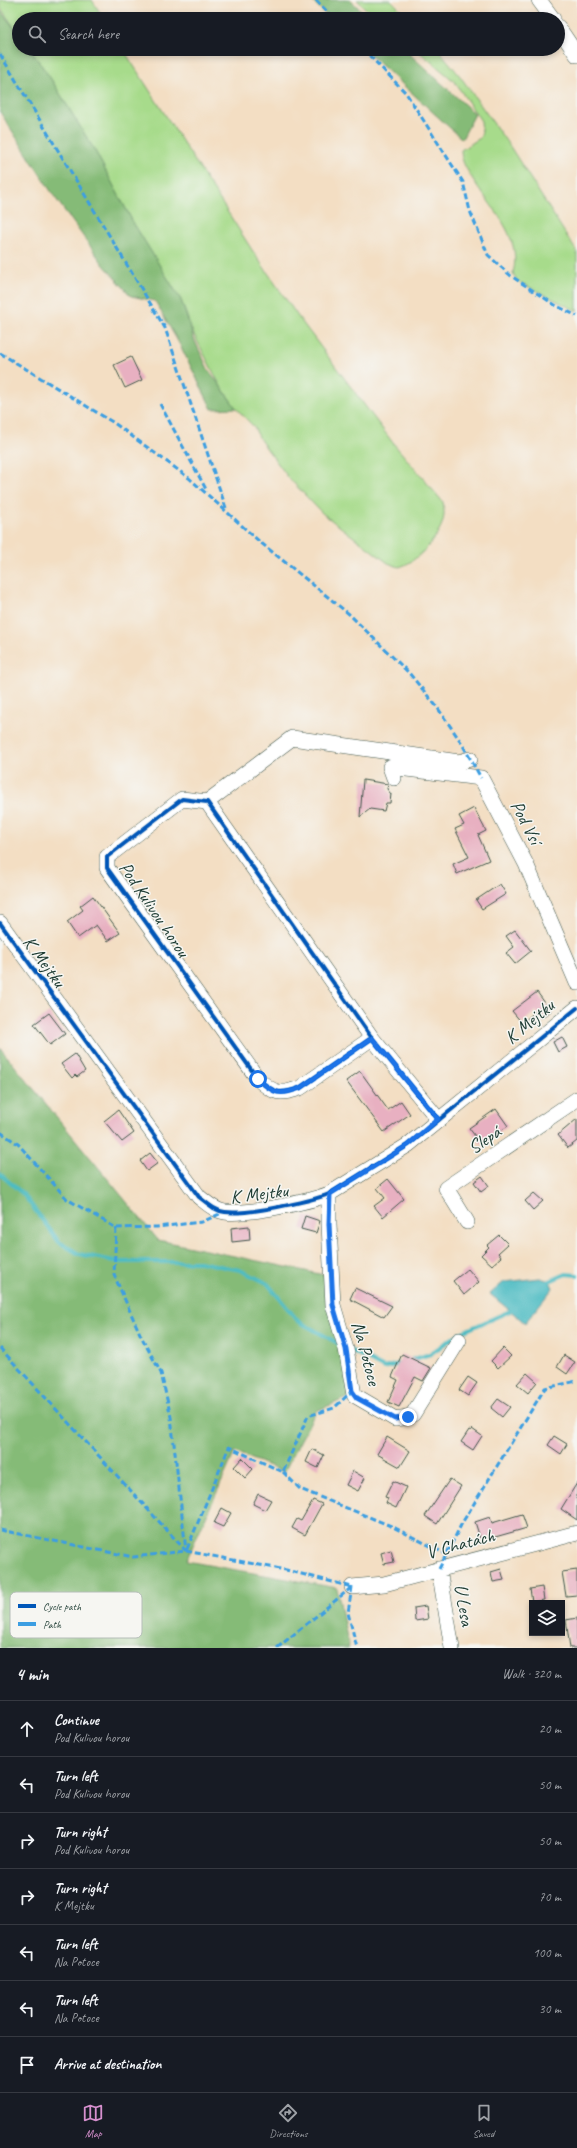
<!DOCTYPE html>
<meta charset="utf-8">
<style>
:root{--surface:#171b24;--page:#20242c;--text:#f1f3f6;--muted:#9ea1a6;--line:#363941;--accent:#d690ce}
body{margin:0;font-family:Caveat,sans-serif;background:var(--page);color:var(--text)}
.controls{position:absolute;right:12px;bottom:12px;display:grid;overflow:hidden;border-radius:0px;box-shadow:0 2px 6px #0003}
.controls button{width:36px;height:36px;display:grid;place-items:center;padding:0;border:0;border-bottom:1px solid var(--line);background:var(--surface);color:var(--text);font:20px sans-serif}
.stop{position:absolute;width:12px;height:12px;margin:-9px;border:3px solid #1a73e8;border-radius:50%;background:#fff}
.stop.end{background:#1a73e8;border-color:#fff;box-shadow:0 1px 4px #0008}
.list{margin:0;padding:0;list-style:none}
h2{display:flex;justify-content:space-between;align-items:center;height:52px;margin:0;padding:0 16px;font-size:17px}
h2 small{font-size:13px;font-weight:400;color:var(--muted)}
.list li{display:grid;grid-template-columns:26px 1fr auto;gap:12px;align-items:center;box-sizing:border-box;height:56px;padding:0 16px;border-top:1px solid var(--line)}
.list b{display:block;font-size:15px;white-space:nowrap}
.list p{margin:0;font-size:13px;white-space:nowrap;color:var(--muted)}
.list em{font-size:13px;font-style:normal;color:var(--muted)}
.icon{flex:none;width:22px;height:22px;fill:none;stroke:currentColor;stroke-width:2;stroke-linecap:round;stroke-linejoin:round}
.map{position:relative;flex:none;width:577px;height:1648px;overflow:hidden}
.search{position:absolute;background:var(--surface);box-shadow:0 2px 6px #0003;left:12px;right:12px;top:12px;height:44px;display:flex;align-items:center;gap:10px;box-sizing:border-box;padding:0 14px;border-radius:22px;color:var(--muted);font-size:15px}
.sheet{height:444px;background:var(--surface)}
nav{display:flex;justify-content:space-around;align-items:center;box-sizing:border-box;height:56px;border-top:1px solid var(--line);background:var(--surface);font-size:11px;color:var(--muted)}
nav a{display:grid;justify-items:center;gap:2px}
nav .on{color:var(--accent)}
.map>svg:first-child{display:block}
.green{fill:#a7db8b;stroke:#638c60}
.forest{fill:#85bb77;stroke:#527c56}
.water{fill:#4ebcc3;stroke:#367c7c}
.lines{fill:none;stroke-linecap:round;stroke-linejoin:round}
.stream{stroke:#4ebcc3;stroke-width:4}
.building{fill:#e8b0c1}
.street-casing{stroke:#3f5549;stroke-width:16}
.street{stroke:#fff;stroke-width:15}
.quiet{stroke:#3c9ee2;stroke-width:3;stroke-dasharray:6 3;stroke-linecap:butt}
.cycleway-casing{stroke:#f6f6f2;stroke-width:6}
.cycleway{stroke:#0057b8;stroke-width:4}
.route{stroke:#1a73e8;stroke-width:5}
.labels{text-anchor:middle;stroke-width:3;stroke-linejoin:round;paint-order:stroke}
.street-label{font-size:19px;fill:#1f3d34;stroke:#f6f6f2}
.key{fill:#f6f6f2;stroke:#b6beb9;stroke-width:1}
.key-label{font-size:11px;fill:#1f3d34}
</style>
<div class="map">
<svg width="577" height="1648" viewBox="0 0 577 1648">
<rect width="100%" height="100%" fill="#f6f6f2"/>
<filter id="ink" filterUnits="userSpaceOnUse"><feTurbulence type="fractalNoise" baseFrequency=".025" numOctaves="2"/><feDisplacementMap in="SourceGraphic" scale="8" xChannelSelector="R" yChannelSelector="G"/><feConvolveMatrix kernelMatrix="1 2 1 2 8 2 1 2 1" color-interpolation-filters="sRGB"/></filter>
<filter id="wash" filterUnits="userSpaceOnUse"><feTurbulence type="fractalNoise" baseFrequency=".012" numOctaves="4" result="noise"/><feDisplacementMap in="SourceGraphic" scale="16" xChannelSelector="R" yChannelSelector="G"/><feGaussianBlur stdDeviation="0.9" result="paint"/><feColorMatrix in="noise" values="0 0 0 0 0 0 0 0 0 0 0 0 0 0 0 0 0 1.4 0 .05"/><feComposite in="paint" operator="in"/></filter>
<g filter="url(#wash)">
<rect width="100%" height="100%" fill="#f3dec3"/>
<path class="green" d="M0,0H92L104,19H19V34L0,7Z
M357,0H391L410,19H376Z
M30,49H123L254,253L299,318L393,443L443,502C444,509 445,516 442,524C436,540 416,563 399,567L388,563L322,513L288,477L261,441L254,427L236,408L220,385L193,333L181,300L134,224L95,151L51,79Z
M416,49H438L460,76L511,148L577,252V311L517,281L513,273C523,236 489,206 472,178C466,168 461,161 461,150L480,138L482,132L481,121L454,81Z"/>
<path class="forest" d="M311,0H350L371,19H331Z
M0,10L19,34V49H30L51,79L95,151L134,224L181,300L194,339L208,369L236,408L212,409L181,347L155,301L131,296L103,264L54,196L0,112Z
M364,49H404L475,114L462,139Z
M0,1048L158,1240L329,1276L354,1395L316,1411L284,1472L235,1452L186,1561L337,1588L349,1648H0Z"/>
<path class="water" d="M540,1278L550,1281L553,1288L525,1323L490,1294L504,1282Z"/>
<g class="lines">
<path class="stream" d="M0,1174L23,1194L59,1242L79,1254L119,1262H200L240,1270L267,1283L298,1321L341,1345
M545,1283L566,1274L577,1275
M350,1350L384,1368L402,1363
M408,1361L430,1354L460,1333L510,1311L512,1308"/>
</g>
<g id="blocks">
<path class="building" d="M131,357L142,380L125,388L114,365Z
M363,780L388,784L387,789L391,794L390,803H386L384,811L370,809L360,817Z
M474,808L486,831L478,835L489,860L457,874L453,864L469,857L455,829L464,825L459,816Z
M500,884L506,894L482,909L476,900Z
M93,896L120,933L108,941L96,925L78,938L67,922L83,910L80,906Z
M515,930L531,951L515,964L506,953L514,947L506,936Z
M537,992L551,1011L541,1018L536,1011L522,1023L512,1011Z
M49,1013L65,1034L50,1045L34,1024Z
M562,1037L567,1047L558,1052L553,1042Z
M75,1054L85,1071L77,1077L75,1075L72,1078L61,1064Z
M360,1071L388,1110L401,1101L410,1114L384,1132L346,1081Z
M496,1109L508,1126L481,1144L469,1128Z
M118,1110L134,1133L122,1142L104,1121Z
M577,1119V1141L568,1148L558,1135Z
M150,1153L158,1163L147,1171L140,1161Z
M482,1176L489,1186L481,1192L474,1182Z
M388,1179L404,1199L383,1217L374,1206L385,1198L377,1188Z
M534,1193L543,1201L533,1210L525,1201Z
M305,1216L320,1221L316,1233L301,1229Z
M249,1226L250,1240L232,1242L231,1228Z
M499,1235L508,1244L498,1253L501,1257L492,1265L481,1255L489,1247L487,1245Z
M468,1269L479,1282L464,1295L453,1281Z
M355,1288L392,1306L384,1317L350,1299Z
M503,1348L511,1356L498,1368L491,1361Z
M402,1354L431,1368L423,1381L415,1377L399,1407L388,1402L398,1380L392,1377Z
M564,1355L575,1362L567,1374L557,1367Z
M527,1373L537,1382L528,1393L517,1384Z
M468,1377L477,1383L468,1396L459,1390Z
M498,1399L510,1407L502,1417L491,1408Z
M472,1429L482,1436L473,1450L461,1442L469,1430L471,1431Z
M554,1436L567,1444L561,1454L548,1445Z
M387,1437L410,1451L400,1467L377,1454Z
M312,1449L324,1455L318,1468L306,1462Z
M242,1458L253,1469L245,1478L234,1467Z
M353,1471L365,1478L358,1491L346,1485Z
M450,1479L461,1486L437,1524L425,1516Z
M393,1481L406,1487L396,1508L386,1503L388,1498L385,1497Z
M577,1483V1520L561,1509Z
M258,1494L271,1500L265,1510L253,1504Z
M313,1500L322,1504L305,1535L292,1528L297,1519L301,1521Z
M222,1508L231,1513L223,1527L214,1523Z
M522,1514L527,1528L481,1541L475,1522L490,1517L492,1523Z
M391,1550L394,1562L384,1564L381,1553Z
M501,1569L504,1580L493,1582L491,1572Z
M577,1570V1595L566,1596L562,1572Z
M542,1587L544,1600L532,1602L530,1589Z
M426,1606L428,1619L415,1621L414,1608Z
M577,1618V1648H570L566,1620Z"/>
</g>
</g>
<g filter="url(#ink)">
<use href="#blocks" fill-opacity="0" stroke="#3f5549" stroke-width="1"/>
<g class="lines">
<g class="street-casing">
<path id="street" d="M539,0L553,19
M558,27L577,55
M394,778L390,767L481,778L526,864L577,983
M207,802L292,738L459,762L470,759
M0,923L199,1197C207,1203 215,1211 225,1212C247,1215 308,1202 329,1194L408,1145L577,1008
M372,1038L300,1088C280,1095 274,1094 258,1079L107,868V857L182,799L207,802L372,1038L438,1119
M329,1194V1224L333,1305L346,1349L354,1395L395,1419L408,1417L413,1414L459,1340
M467,1222L446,1188L577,1099
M439,1569L452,1648
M352,1587L384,1584L577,1533"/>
</g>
<use href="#street" class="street"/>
<path class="quiet" d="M316,0L334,19
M363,49L406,93L463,182L470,211L488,255L511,276L555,305L577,316
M0,54L165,328L227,511
M0,353L114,423L189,478L260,542L349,614L409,673L437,707L461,742L481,778
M160,404L207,491
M0,1132L18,1144L67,1199L116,1228L157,1227L202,1222L224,1212
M116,1228L114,1275L141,1336L161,1373L171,1417L186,1551
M0,1348L186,1551
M283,1472L300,1489L391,1526L446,1554
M0,1530L133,1557L186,1551L286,1570L352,1587
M187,1549L229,1447L283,1472L308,1416L334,1408L352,1391
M439,1569L462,1523L545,1388L577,1381
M352,1587L348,1613L357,1648
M277,1648L352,1587"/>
<g class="cycleway-casing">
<path id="cycleway" d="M0,923L199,1197C207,1203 215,1211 225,1212C247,1215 308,1202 329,1194L408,1145L577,1008
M372,1038L300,1088C280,1095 274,1094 258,1079L107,868V857L182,799L207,802L372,1038L438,1119"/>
</g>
<use href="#cycleway" class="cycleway"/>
</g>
</g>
<g class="lines" filter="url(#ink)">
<path class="route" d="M258,1079C274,1094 280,1096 300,1088L372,1038L438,1119L408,1145L330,1194L329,1224L333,1305L346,1349L352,1391L357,1398L395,1419L408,1417"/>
</g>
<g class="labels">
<g class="street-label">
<text transform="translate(527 822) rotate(63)" y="7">Pod Vsí</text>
<text transform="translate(155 909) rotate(56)" y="7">Pod Kulivou horou</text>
<text transform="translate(45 961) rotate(54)" y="7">K Mejtku</text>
<text transform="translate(529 1021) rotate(-40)" y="7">K Mejtku</text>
<text transform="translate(484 1139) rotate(-34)" y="7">Slepá</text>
<text transform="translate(259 1193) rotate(-7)" y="7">K Mejtku</text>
<text transform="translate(367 1353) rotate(75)" y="7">Na Potoce</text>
<text transform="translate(460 1543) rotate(-15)" y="7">V Chatách</text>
<text transform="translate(465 1605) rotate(81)" y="7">U Lesa</text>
</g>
</g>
<rect x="10" y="1592" width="132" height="46" rx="6" class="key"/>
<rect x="18" y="1604" width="18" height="4" fill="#0057b8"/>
<rect x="18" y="1622" width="18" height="4" fill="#3c9ee2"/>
<g class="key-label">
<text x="43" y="1610">Cycle path</text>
<text x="43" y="1628">Path</text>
</g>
</svg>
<div class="controls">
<button><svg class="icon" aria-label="layers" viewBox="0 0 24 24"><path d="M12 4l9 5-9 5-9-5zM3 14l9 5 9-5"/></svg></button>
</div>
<div class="stop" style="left:258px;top:1079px"></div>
<div class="stop end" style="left:408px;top:1417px"></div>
<div class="search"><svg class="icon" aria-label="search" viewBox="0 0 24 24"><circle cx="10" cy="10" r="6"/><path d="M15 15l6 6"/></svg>Search here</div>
</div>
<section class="sheet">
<h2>4 min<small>Walk · 320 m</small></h2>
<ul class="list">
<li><svg class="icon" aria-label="ahead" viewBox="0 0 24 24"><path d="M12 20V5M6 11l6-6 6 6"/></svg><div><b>Continue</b><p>Pod Kulivou horou</p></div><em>20 m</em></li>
<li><svg class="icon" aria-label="left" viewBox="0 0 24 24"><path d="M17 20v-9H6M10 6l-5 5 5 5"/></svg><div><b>Turn left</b><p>Pod Kulivou horou</p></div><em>50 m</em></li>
<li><svg class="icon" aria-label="right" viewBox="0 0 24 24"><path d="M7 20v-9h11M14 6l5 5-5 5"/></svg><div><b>Turn right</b><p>Pod Kulivou horou</p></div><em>50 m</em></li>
<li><svg class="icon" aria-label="right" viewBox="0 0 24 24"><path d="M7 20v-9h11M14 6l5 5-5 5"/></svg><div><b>Turn right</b><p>K Mejtku</p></div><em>70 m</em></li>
<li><svg class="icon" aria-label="left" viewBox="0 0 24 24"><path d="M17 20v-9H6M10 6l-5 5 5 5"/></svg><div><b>Turn left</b><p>Na Potoce</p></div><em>100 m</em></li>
<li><svg class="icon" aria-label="left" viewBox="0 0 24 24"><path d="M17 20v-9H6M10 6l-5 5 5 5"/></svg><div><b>Turn left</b><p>Na Potoce</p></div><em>30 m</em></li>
<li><svg class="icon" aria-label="arrive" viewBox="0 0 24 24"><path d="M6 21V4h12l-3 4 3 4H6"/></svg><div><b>Arrive at destination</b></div></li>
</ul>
</section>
<nav>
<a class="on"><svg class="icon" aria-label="map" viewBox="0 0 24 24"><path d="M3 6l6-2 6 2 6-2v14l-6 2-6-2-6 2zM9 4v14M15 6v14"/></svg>Map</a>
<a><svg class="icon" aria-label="directions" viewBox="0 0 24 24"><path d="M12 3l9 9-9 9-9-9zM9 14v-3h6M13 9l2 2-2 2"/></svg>Directions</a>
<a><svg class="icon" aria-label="saved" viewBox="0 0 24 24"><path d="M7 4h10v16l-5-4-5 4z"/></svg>Saved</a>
</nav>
